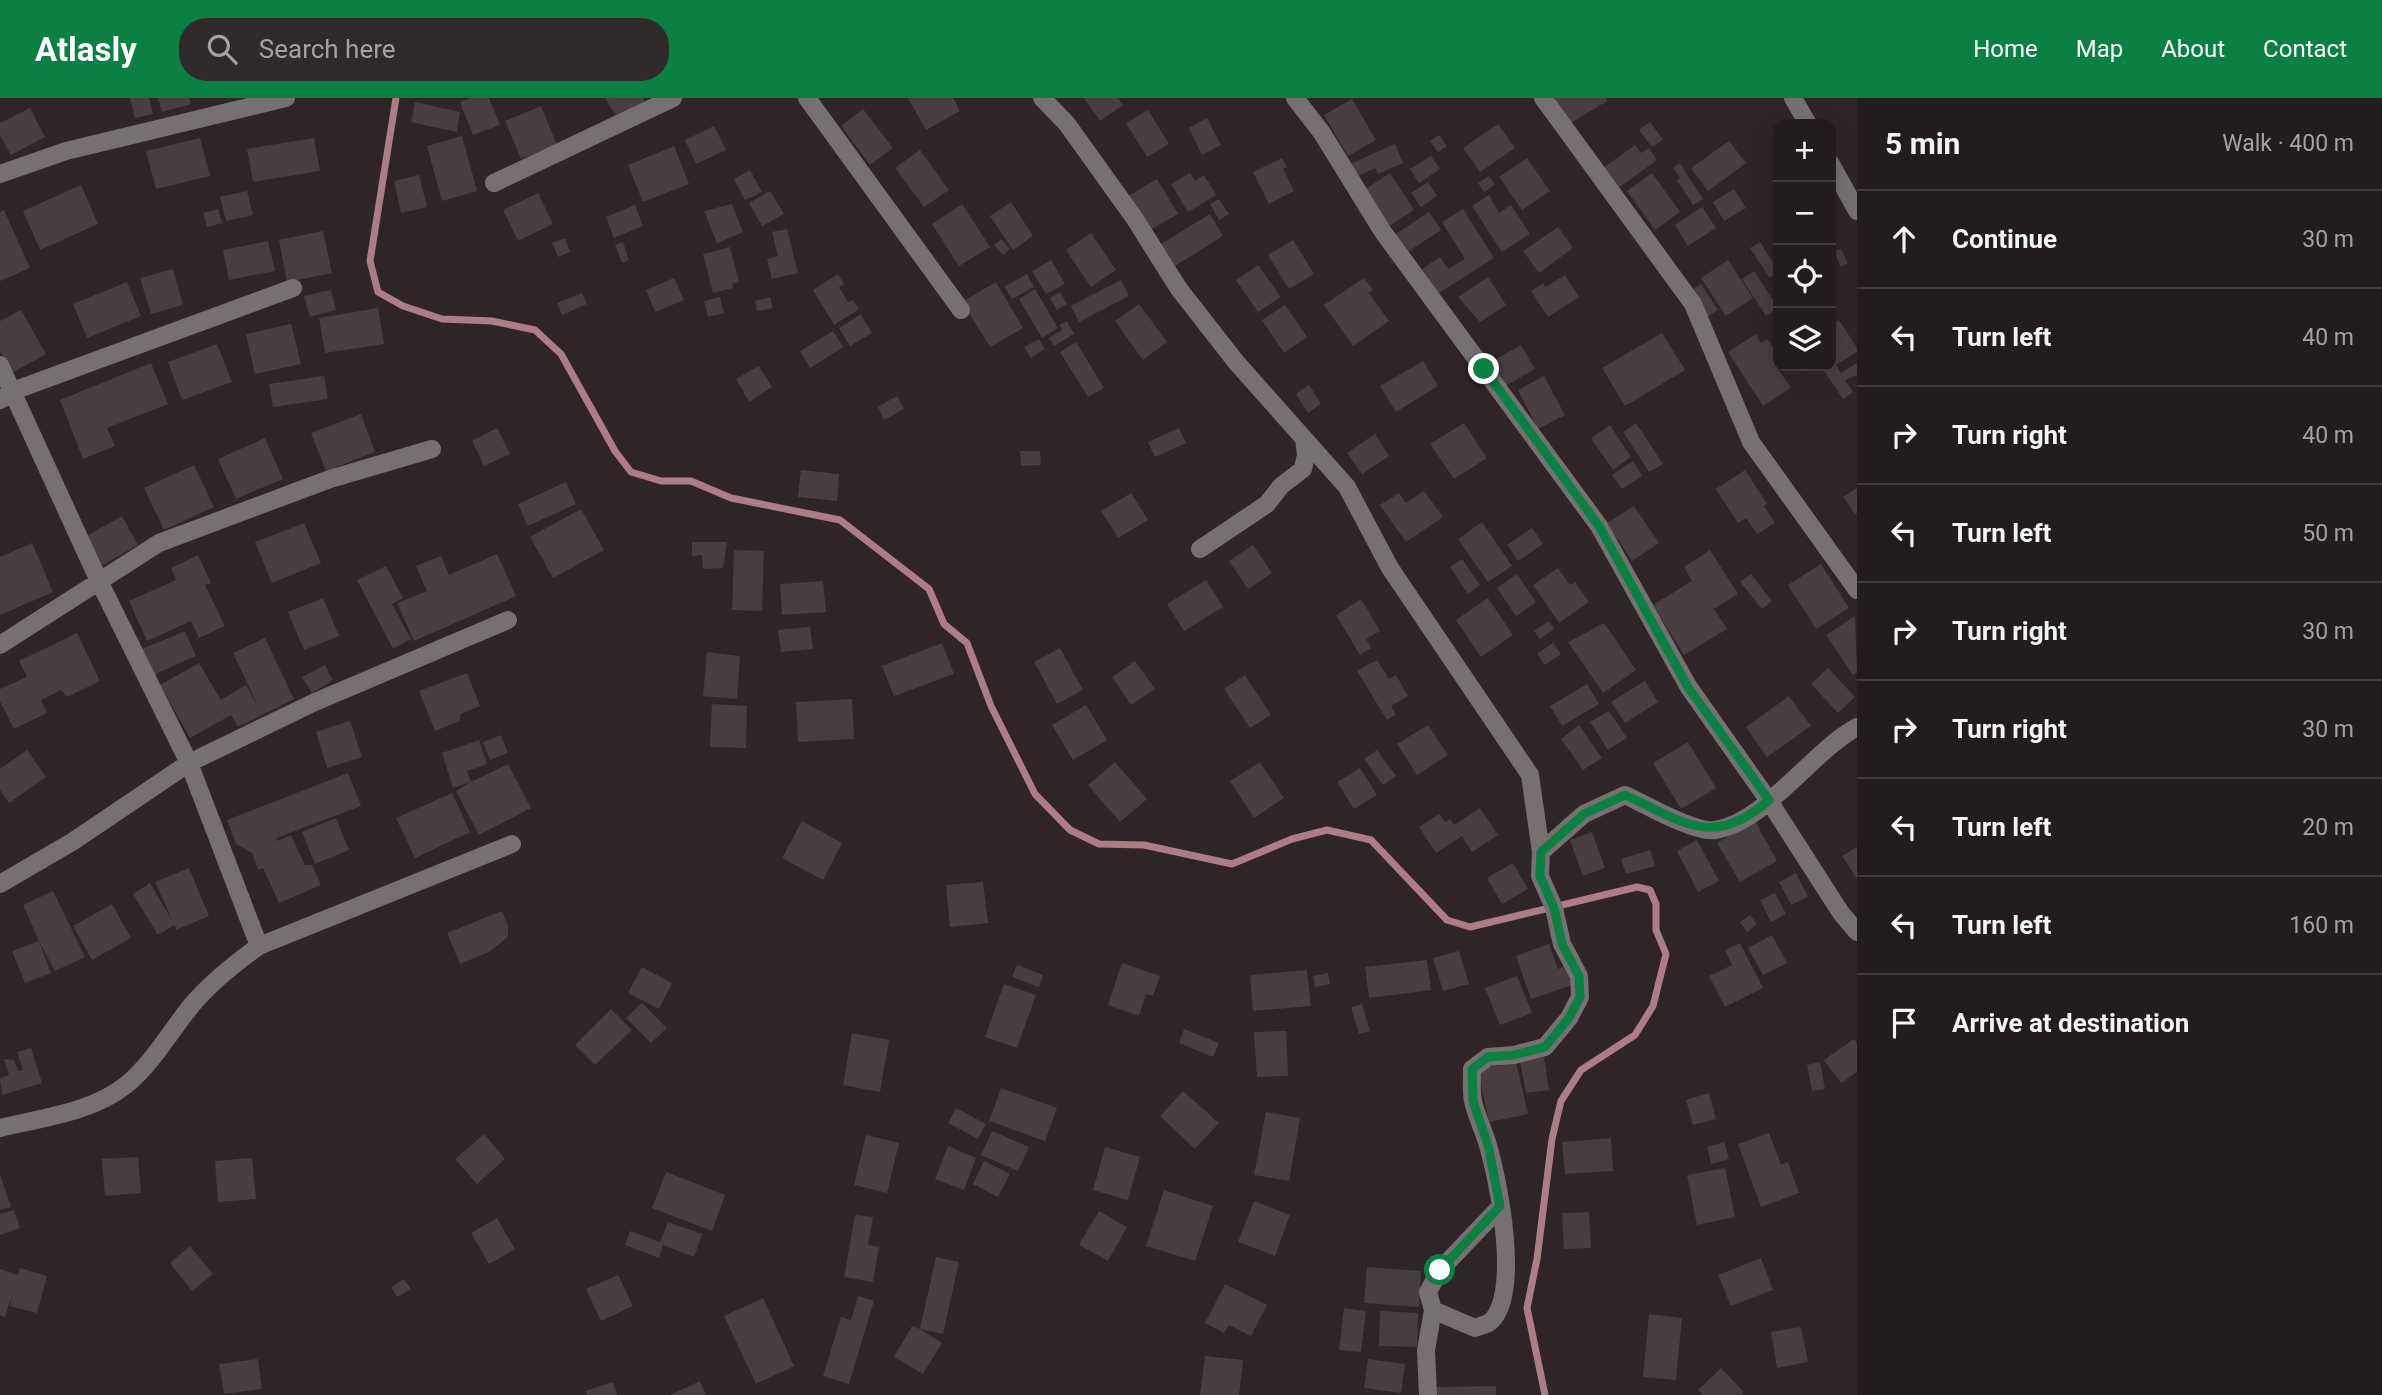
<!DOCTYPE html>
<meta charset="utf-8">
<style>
:root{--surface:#231c1c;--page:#2f2929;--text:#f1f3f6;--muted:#a3a1a3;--line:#403a3b;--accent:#0b8043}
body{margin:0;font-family:Roboto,sans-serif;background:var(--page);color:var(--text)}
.controls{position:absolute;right:21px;top:21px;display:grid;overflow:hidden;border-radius:14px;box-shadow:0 7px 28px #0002}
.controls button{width:63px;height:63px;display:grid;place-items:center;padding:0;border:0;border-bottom:2px solid var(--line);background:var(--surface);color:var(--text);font:35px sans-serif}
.stop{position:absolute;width:21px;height:21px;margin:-16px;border:5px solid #0b8043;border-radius:50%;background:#fff}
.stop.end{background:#0b8043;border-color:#fff;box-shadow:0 2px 7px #0008}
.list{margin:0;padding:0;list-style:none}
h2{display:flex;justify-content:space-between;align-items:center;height:91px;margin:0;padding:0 28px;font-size:30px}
h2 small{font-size:23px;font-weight:400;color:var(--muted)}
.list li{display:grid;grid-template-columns:46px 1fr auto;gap:21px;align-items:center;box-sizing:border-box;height:98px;padding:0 28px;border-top:2px solid var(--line)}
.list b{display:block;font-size:26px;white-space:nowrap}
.list em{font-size:23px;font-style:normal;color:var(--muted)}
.icon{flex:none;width:38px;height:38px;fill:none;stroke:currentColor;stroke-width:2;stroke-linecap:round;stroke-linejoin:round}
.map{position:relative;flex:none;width:1857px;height:1297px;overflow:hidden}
header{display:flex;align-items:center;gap:42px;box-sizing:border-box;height:98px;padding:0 35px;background:var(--accent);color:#fff}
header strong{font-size:33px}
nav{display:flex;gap:38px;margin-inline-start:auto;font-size:24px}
.search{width:490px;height:63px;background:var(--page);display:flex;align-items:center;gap:18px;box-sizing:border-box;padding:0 24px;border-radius:28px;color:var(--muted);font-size:26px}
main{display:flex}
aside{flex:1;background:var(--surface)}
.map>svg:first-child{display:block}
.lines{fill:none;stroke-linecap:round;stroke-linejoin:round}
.stream{stroke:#ad7c85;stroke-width:7}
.building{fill:#483d3f}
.minor{stroke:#767071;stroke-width:18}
.route{stroke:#0b8043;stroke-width:9}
</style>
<header>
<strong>Atlasly</strong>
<div class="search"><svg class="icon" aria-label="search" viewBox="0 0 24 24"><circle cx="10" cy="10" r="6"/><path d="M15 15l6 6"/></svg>Search here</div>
<nav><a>Home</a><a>Map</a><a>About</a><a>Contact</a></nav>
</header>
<main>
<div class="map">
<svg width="1857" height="1297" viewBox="0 0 1857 1297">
<rect width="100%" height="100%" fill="#2f2526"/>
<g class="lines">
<path class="stream" d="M396,0L370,163L378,194L403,208L442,221L492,223L535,232L561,256L615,353L631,374L661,383H691L731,400L840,422L929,491L944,526L967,545L991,608L1035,696L1070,732L1099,746L1144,747L1232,766L1292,741L1327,732L1371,742L1447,822L1470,829L1637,789L1650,792L1656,806V832L1666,856L1653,908L1635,937L1581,972L1561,1003L1552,1041L1537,1161L1527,1210L1545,1297"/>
</g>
<path class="building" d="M130,0H149L153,16L135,20Z
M158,0H189L191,6L162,14Z
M471,0H489L500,27L473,37L460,4Z
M605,0H643L645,4L618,21Z
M908,0H953L960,13L926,32Z
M1084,0H1118L1123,7L1100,23Z
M1556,0H1606L1607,3L1566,28L1551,3Z
M1352,1L1376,42L1348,58L1324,17Z
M415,4L460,14L457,34L411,24Z
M541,8L557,47L521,61L505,23Z
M30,10L45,39L11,57L0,37V25Z
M863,11L893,50L870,67L841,28Z
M1148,12L1169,46L1147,59L1126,25Z
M1207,20L1221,47L1202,57L1189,30Z
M1650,24L1663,42L1652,49L1639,32Z
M1498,26L1515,50L1480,74L1463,50Z
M714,28L726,52L696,66L685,42Z
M1439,37L1447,48L1438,54L1430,43Z
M462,38L477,93L442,103L427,48Z
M200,40L210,78L156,91L146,53Z
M314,40L320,73L253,84L247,51Z
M1729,43L1746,65L1708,93L1691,70Z
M1395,46L1403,65L1378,76L1375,70L1356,79L1350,66Z
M1635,47L1641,55L1649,50L1657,62L1614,93L1599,73Z
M674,48L689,86L643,104L628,67Z
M920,52L949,92L924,109L895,70Z
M1431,58L1440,71L1419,85L1410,71Z
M1282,60L1287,69L1283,71L1294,93L1269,106L1253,74Z
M1527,60L1550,93L1522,112L1499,79Z
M1680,65L1703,101L1693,107L1677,82L1680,80L1673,70Z
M750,72L762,94L745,102L734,81Z
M1190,75L1195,83L1204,77L1216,97L1188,114L1171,86Z
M1390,75L1414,112L1388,129L1364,92Z
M1652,75L1680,114L1655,132L1627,93Z
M419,77L427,109L401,115L394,83Z
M1489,78L1495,87L1484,94L1478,85Z
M1157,81L1178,116L1148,133L1128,98Z
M1428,84L1437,98L1421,109L1411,95Z
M81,87L98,126L40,152L23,113Z
M1734,91L1746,110L1724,123L1713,104Z
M247,93L253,117L226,123L220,99Z
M770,93L784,116L762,128L749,105Z
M538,95L553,126L518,143L503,112Z
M1489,97L1499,115L1511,107L1530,136L1502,154L1472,108Z
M1219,101L1229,116L1219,122L1210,106Z
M1011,104L1033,138L1013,152L990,118Z
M732,106L743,134L717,145L704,113Z
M962,106L990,149L959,168L932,126Z
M635,107L643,128L614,140L606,119Z
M1702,109L1716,130L1688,148L1675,127Z
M218,111L222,125L207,129L203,115Z
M1463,111L1494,160L1437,196L1422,171L1440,159L1448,171L1465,161L1442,124Z
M4,112L30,170L0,183V114Z
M1429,114L1441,132L1406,155L1394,137Z
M1210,116L1223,138L1175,168L1161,146Z
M1558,129L1573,150L1539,175L1523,153Z
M787,131L798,175L772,181L767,161L778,158L772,134Z
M323,133L332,175L287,184L279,142Z
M1091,135L1116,172L1091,189L1066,152Z
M565,140L570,154L558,159L552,145Z
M1001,141L1010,151L1003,157L994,147Z
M1293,142L1314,176L1289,191L1268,157Z
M268,143L275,173L229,182L223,152Z
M623,144L629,162L622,165L615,147Z
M1760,144L1778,172L1770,180L1750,150Z
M730,149L739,184L732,185L733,190L713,195L703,156Z
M1841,151L1848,165L1841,169L1834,153Z
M1051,162L1065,186L1046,196L1032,173Z
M1728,162L1753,200L1726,218L1701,180Z
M1258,167L1281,199L1258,214L1236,182Z
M173,171L183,207L151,216L140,180Z
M1754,173L1778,210L1766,218L1742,181Z
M838,176L844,186L839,189L848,204L853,202L859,211L834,227L813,192Z
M1027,176L1034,189L1012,201L1004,189Z
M1565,177L1579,199L1548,219L1531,193L1543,185L1546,189Z
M1488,179L1506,207L1480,224L1458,199Z
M674,180L684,202L655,214L646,192Z
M1364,180L1373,192L1369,195L1389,223L1353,248L1324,207Z
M1121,182L1129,198L1079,224L1071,208Z
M127,184L141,218L87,240L73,206Z
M996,184L1023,230L990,249L962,204Z
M1701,186L1718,212L1707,219L1690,193Z
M1035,191L1058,230L1042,240L1019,201Z
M331,192L336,212L310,219L304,198Z
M1060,194L1067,206L1057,212L1050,200Z
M582,195L587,206L562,217L557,205Z
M720,199L724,215L708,219L704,203Z
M770,199L773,210L757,213L755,203Z
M1139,206L1167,244L1143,262L1115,223Z
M1285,207L1307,239L1284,255L1262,222Z
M378,210L384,246L325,255L319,220Z
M21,212L46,256L12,275L0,253V223Z
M861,216L872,235L850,248L839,230Z
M1839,222L1857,250V254L1836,267L1841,275L1857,265V277L1845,282L1853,294L1843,301L1821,268H1831V227Z
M1067,223L1074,236L1054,248L1049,240L1062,232L1059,227Z
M291,226L301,266L255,276L246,236Z
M833,233L843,249L810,270L800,253Z
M1662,235L1685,272L1625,308L1602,270Z
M1756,236L1761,245L1767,241L1778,257L1772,262L1791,290L1763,308L1728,254Z
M1039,241L1045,251L1031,260L1024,249Z
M1076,244L1104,290L1088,299L1060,254Z
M217,246L232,284L182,302L168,264Z
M1521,247L1535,271L1505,288L1491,264Z
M1423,263L1438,288L1396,314L1380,288Z
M151,265L168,306L107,330L115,348L83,361L60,302Z
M759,268L772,289L749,304L736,281Z
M324,278L328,301L273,309L269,286Z
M1544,278L1565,317L1538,331L1518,292Z
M1309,287L1321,306L1308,315L1296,296Z
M897,298L904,311L884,322L878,309Z
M361,316L375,354L326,373L311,335Z
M1464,325L1487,360L1454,381L1430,346Z
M1636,325L1663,366L1649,374L1623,334Z
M1610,327L1631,359L1613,372L1591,340Z
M497,330L510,356L484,368L472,343Z
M1179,330L1186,345L1155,359L1148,344Z
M1375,336L1389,358L1362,376L1347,355Z
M265,340L283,381L236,401L218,361Z
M1020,353H1040L1041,367L1021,368Z
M1633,363L1642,378L1622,391L1612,377Z
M194,367L214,409L164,432L144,390Z
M801,372L839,376L837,403L798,399Z
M1745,372L1767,406L1764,408L1775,425L1757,436L1746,420L1738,425L1716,391Z
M566,384L576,406L528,428L518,406Z
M1857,390V415L1855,416L1843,399Z
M1424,393L1443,419L1406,444L1380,407L1399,395L1406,405Z
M1131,395L1148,422L1118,440L1101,413Z
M1634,408L1659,445L1632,463L1607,425Z
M581,411L604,452L553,480L530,439Z
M122,418L138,447L99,469L83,440Z
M1482,424L1512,468L1488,484L1458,441Z
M304,425L321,465L272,485L255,444Z
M1532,430L1543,446L1518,463L1507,447Z
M692,444H727L723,470L703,471L702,457L692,458Z
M32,445L53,494L0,517V459Z
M1253,447L1272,475L1248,491L1229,463Z
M734,452L764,453L762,513L732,512Z
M1710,452L1738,496L1714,511L1727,531L1684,557L1653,507L1692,483L1684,469Z
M497,456L516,498L414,543L397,505L427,493L416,468L441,458L449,477Z
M198,457L211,485L205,487L225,528L199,540L191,523L147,543L129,503L176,482L171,470Z
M1462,461L1480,487L1468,496L1450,469Z
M1821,466L1849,510L1816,531L1788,487Z
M386,468L403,500L392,506L411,541L393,551L357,482Z
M1558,470L1570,487L1575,484L1589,504L1559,525L1533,487Z
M1517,476L1536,504L1516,518L1497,490Z
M1751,476L1772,503L1762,511L1740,484Z
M1206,482L1223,509L1184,533L1167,506Z
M823,483L826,514L782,517L780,486Z
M323,500L339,538L304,552L288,514Z
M1488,500L1513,537L1481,559L1456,522Z
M1361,501L1380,533L1366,541L1371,550L1360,557L1336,517Z
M1855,518L1857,574L1853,577L1826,537Z
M1549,523L1554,531L1540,541L1534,533Z
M1604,525L1636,572L1603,595L1568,544Z
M810,529L813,551L781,554L778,532Z
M185,533L196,558L153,577L142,551Z
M77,535L100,583L67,599L61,592L41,602L47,615L14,631L0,603V591L27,579L19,563Z
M265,540L294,601L238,629L231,617L190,640L160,587L199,565L221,602L246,587L259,610L233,555Z
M942,545L954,576L894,598L882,568Z
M1553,545L1561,556L1545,567L1537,556Z
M1060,550L1083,592L1057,606L1034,564Z
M707,554L740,558L737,601L703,598Z
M1377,562L1389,581L1396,577L1408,598L1391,608L1396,616L1387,622L1357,573Z
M1135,563L1155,591L1131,607L1112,579Z
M325,567L333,582L312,595L302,579Z
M1828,570L1855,599L1838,615L1811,586Z
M467,575L480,608L460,616V623L435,633L419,593Z
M1245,577L1271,617L1250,630L1224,591Z
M1645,583L1658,604L1625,625L1611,604Z
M1587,586L1599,606L1562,628L1550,608Z
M1789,598L1811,628L1767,659L1746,629Z
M852,601L854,641L798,644L796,604Z
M712,606L747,608L746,650L710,649Z
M1086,607L1107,642L1073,662L1052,627Z
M1609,613L1627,640L1608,652L1590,624Z
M350,623L362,659L327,670L316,634Z
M1428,627L1448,657L1417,677L1397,646Z
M1579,627L1602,660L1583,672L1561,641Z
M501,637L508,655L490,662L483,644Z
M479,642L487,666L467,673L471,684L508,666L531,710L479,737L456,693L471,684L453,690L442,655Z
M1688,644L1716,690L1681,711L1653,665Z
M27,652L46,679L9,705L0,692V671Z
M1377,652L1396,678L1383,687L1364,661Z
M1115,664L1147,701L1120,724L1088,687Z
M1260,664L1284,700L1254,720L1230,683Z
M1360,670L1377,697L1354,711L1337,684Z
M348,675L361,708L276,740L277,743L291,737L305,767H312L321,787L279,805L263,770L258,772L252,755L236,746L227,722Z
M452,695L470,734L415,760L396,720Z
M1480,710L1498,737L1472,754L1462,738L1436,755L1419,729L1439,716L1445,724L1450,721L1454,727Z
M336,720L349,752L315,766L302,734Z
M802,723L842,745L823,782L782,760Z
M1755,723L1777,763L1740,784L1717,745Z
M1592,734L1605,770L1583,778L1570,742Z
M1697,742L1719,783L1698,794L1677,753Z
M1857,749V781L1842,758Z
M1650,752L1655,768L1626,776L1621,761Z
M1513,765L1528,791L1502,806L1487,780Z
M189,770L209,818L176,832L175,827L158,837L133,796L150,785L173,824L155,784Z
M1796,775L1808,799L1791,807L1779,784Z
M983,784L988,825L950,829L946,787Z
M53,793L85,859L55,873L39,843L51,875L25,885L12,853L39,843L23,807Z
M1775,795L1786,816L1771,824L1760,802Z
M112,806L131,840L92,862L73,828Z
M502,813L508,828V839L489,854L460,866L447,835Z
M1750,817L1757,826L1747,834L1740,824Z
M1772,837L1787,865L1763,877L1748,850Z
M1740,845L1763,890L1725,909L1709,878L1732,867L1725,852Z
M1549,846L1558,871L1565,868L1572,887L1531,901L1516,858Z
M1459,853L1469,886L1443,893L1433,860Z
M1427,862L1431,892L1369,900L1365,869Z
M1122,865L1160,878L1153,898L1146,896L1139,918L1108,907Z
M1017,867L1043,877L1039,889L1012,879Z
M642,869L672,885L659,911L628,895Z
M1307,872L1311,908L1253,913L1250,877Z
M1328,875L1330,886L1315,889L1313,878Z
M1517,878L1532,915L1500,927L1485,890Z
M1004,886L1036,897L1017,950L985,939Z
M642,905L667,930L651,945L626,920Z
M1362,906L1370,933L1359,936L1351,909Z
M611,911L632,932L595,967L575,947Z
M1184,931L1219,945L1213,959L1179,945Z
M1286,933L1288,978L1257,979L1254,934Z
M852,935L889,942L880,994L843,987Z
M1854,941L1857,946V974L1841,985L1824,962Z
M31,950L42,985L2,997L0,980L9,977L4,961L14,962L18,973L23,972L17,954Z
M1544,959L1549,992L1526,995L1520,963Z
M1516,964L1528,1016L1489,1024L1478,972Z
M1820,964L1825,991L1812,993L1807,967Z
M1001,990L1057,1010L1045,1043L989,1023Z
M1183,993L1219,1025L1195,1051L1160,1018Z
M1709,995L1716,1021L1693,1027L1686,1002Z
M956,1010L986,1026L978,1041L948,1025Z
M1266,1014L1300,1020L1289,1083L1254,1077Z
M992,1033L1029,1049L1018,1073L981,1057Z
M1769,1035L1781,1067L1788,1064L1799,1095L1761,1109L1738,1046Z
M484,1036L505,1061L477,1086L455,1061Z
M866,1037L899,1045L887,1095L854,1087Z
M1611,1040L1613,1073L1565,1076L1562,1044Z
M1724,1044L1729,1061L1711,1066L1707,1049Z
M948,1048L976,1060L964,1092L935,1081Z
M1105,1049L1140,1059L1128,1102L1093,1092Z
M138,1059L141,1095L105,1098L102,1061Z
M252,1060L256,1101L218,1104L215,1063Z
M984,1063L1010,1076L998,1099L973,1086Z
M1725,1070L1735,1119L1697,1127L1687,1077Z
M666,1074L725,1097L712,1133L652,1110Z
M0,1077L11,1109L0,1112Z
M1164,1092L1213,1108L1195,1163L1146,1148Z
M1254,1103L1290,1117L1275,1158L1238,1144Z
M14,1112L20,1130L0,1137V1116Z
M1099,1113L1127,1129L1108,1163L1079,1147Z
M1589,1114L1591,1150L1564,1151L1562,1115Z
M855,1117L873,1119L868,1147L879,1149L873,1184L844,1179Z
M497,1120L515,1151L489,1166L471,1135Z
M668,1124L702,1136L694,1159L663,1147L659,1160L625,1147L630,1133L660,1144Z
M190,1148L213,1176L192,1193L170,1165Z
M936,1159L959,1164L943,1236L920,1231L942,1245L923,1276L894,1259L912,1228L920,1231Z
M1761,1160L1773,1192L1731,1208L1718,1177Z
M1367,1169L1421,1173L1419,1209L1364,1205Z
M20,1170L47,1178L37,1215L10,1208L12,1197L5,1219L0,1217V1171L18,1177Z
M618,1177L633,1208L601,1223L586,1191Z
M404,1181L411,1191L397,1199L391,1189Z
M1225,1186L1267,1207L1251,1238L1229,1227L1224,1235L1205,1225Z
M858,1198L874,1203L849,1286L823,1278L841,1219L851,1222Z
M763,1200L794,1268L756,1286L724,1218Z
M1344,1210L1366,1213L1361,1254L1339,1252Z
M1380,1213L1418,1215L1417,1249L1379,1248Z
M1649,1216L1682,1220L1676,1282L1643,1279Z
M1801,1229L1808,1264L1777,1270L1771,1234Z
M1205,1258L1243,1262L1239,1297H1200Z
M258,1261L262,1291L224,1296L219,1266Z
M1368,1261L1405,1266L1401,1295L1364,1290Z
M1721,1270L1744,1294L1741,1297H1703L1698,1292Z
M700,1283L706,1297H670Z
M613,1284L617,1297H587L585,1293Z
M1496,1288V1297H1436V1289Z"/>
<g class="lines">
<path class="minor" d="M807,0L961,212
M1042,0L1067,26L1135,121L1179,191L1236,264L1347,389L1390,470L1530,677L1541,754L1540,778L1554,810L1562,846L1579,878L1580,899L1569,920L1545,949L1514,957L1488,959L1472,971C1472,981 1471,993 1473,1003C1476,1017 1483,1031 1487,1044C1498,1080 1522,1197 1490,1224C1486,1227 1479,1228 1475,1230L1433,1212L1428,1194L1440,1172L1500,1109
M1295,0L1322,35L1383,134L1599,428L1688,588L1769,703L1841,815L1857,834
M1543,0L1693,206L1751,344L1857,492
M1793,0L1808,26
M1831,66L1857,113
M0,76L66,53L286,0
M494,85L673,0
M0,267L99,483L189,665L259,848
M0,302L13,293L293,190
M1200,451L1267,406L1281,388L1303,371L1306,357L1304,341
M0,547L159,445L330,381L432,351
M1541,754L1584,716L1625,697C1645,706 1694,735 1715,732C1766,724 1811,654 1857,629
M0,786L72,744L189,665L315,604L508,522
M0,1030C41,1020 93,1014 126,987C152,966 170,934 191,908C210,885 234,866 259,848L512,746
M1428,1297L1426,1252L1433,1212"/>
</g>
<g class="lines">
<path class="route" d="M1440,1172L1500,1108L1488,1047L1473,1003L1472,971L1488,959L1514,957L1545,949L1569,920L1580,899L1579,878L1562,846L1554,810L1540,778L1541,754L1584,716L1625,697C1683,723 1712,752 1769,702L1688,589L1599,428L1484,271"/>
</g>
</svg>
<div class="controls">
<button>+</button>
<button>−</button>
<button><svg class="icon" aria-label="locate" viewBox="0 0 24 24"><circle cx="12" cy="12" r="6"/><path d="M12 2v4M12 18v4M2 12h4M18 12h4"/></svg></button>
<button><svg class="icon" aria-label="layers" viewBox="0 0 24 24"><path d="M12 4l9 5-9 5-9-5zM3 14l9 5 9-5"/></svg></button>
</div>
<div class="stop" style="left:1440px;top:1172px"></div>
<div class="stop end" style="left:1484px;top:271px"></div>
</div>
<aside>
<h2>5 min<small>Walk · 400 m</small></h2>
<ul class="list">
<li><svg class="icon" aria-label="ahead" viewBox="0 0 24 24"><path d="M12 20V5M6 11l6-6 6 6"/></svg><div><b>Continue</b></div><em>30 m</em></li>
<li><svg class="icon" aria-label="left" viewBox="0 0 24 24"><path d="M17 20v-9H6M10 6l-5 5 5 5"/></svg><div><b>Turn left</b></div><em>40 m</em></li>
<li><svg class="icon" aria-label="right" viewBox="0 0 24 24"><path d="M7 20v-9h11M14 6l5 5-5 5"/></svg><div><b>Turn right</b></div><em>40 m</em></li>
<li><svg class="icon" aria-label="left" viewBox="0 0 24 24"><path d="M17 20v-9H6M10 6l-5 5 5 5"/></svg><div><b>Turn left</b></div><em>50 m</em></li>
<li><svg class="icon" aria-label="right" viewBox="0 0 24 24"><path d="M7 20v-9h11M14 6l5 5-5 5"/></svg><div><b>Turn right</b></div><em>30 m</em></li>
<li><svg class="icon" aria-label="right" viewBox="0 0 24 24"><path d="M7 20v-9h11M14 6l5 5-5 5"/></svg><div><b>Turn right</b></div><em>30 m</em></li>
<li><svg class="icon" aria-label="left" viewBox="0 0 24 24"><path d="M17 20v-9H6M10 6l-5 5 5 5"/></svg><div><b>Turn left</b></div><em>20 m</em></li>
<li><svg class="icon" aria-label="left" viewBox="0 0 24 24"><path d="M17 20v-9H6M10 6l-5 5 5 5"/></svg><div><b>Turn left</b></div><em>160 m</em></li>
<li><svg class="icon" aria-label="arrive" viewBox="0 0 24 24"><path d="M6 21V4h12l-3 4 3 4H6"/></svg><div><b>Arrive at destination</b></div></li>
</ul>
</aside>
</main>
